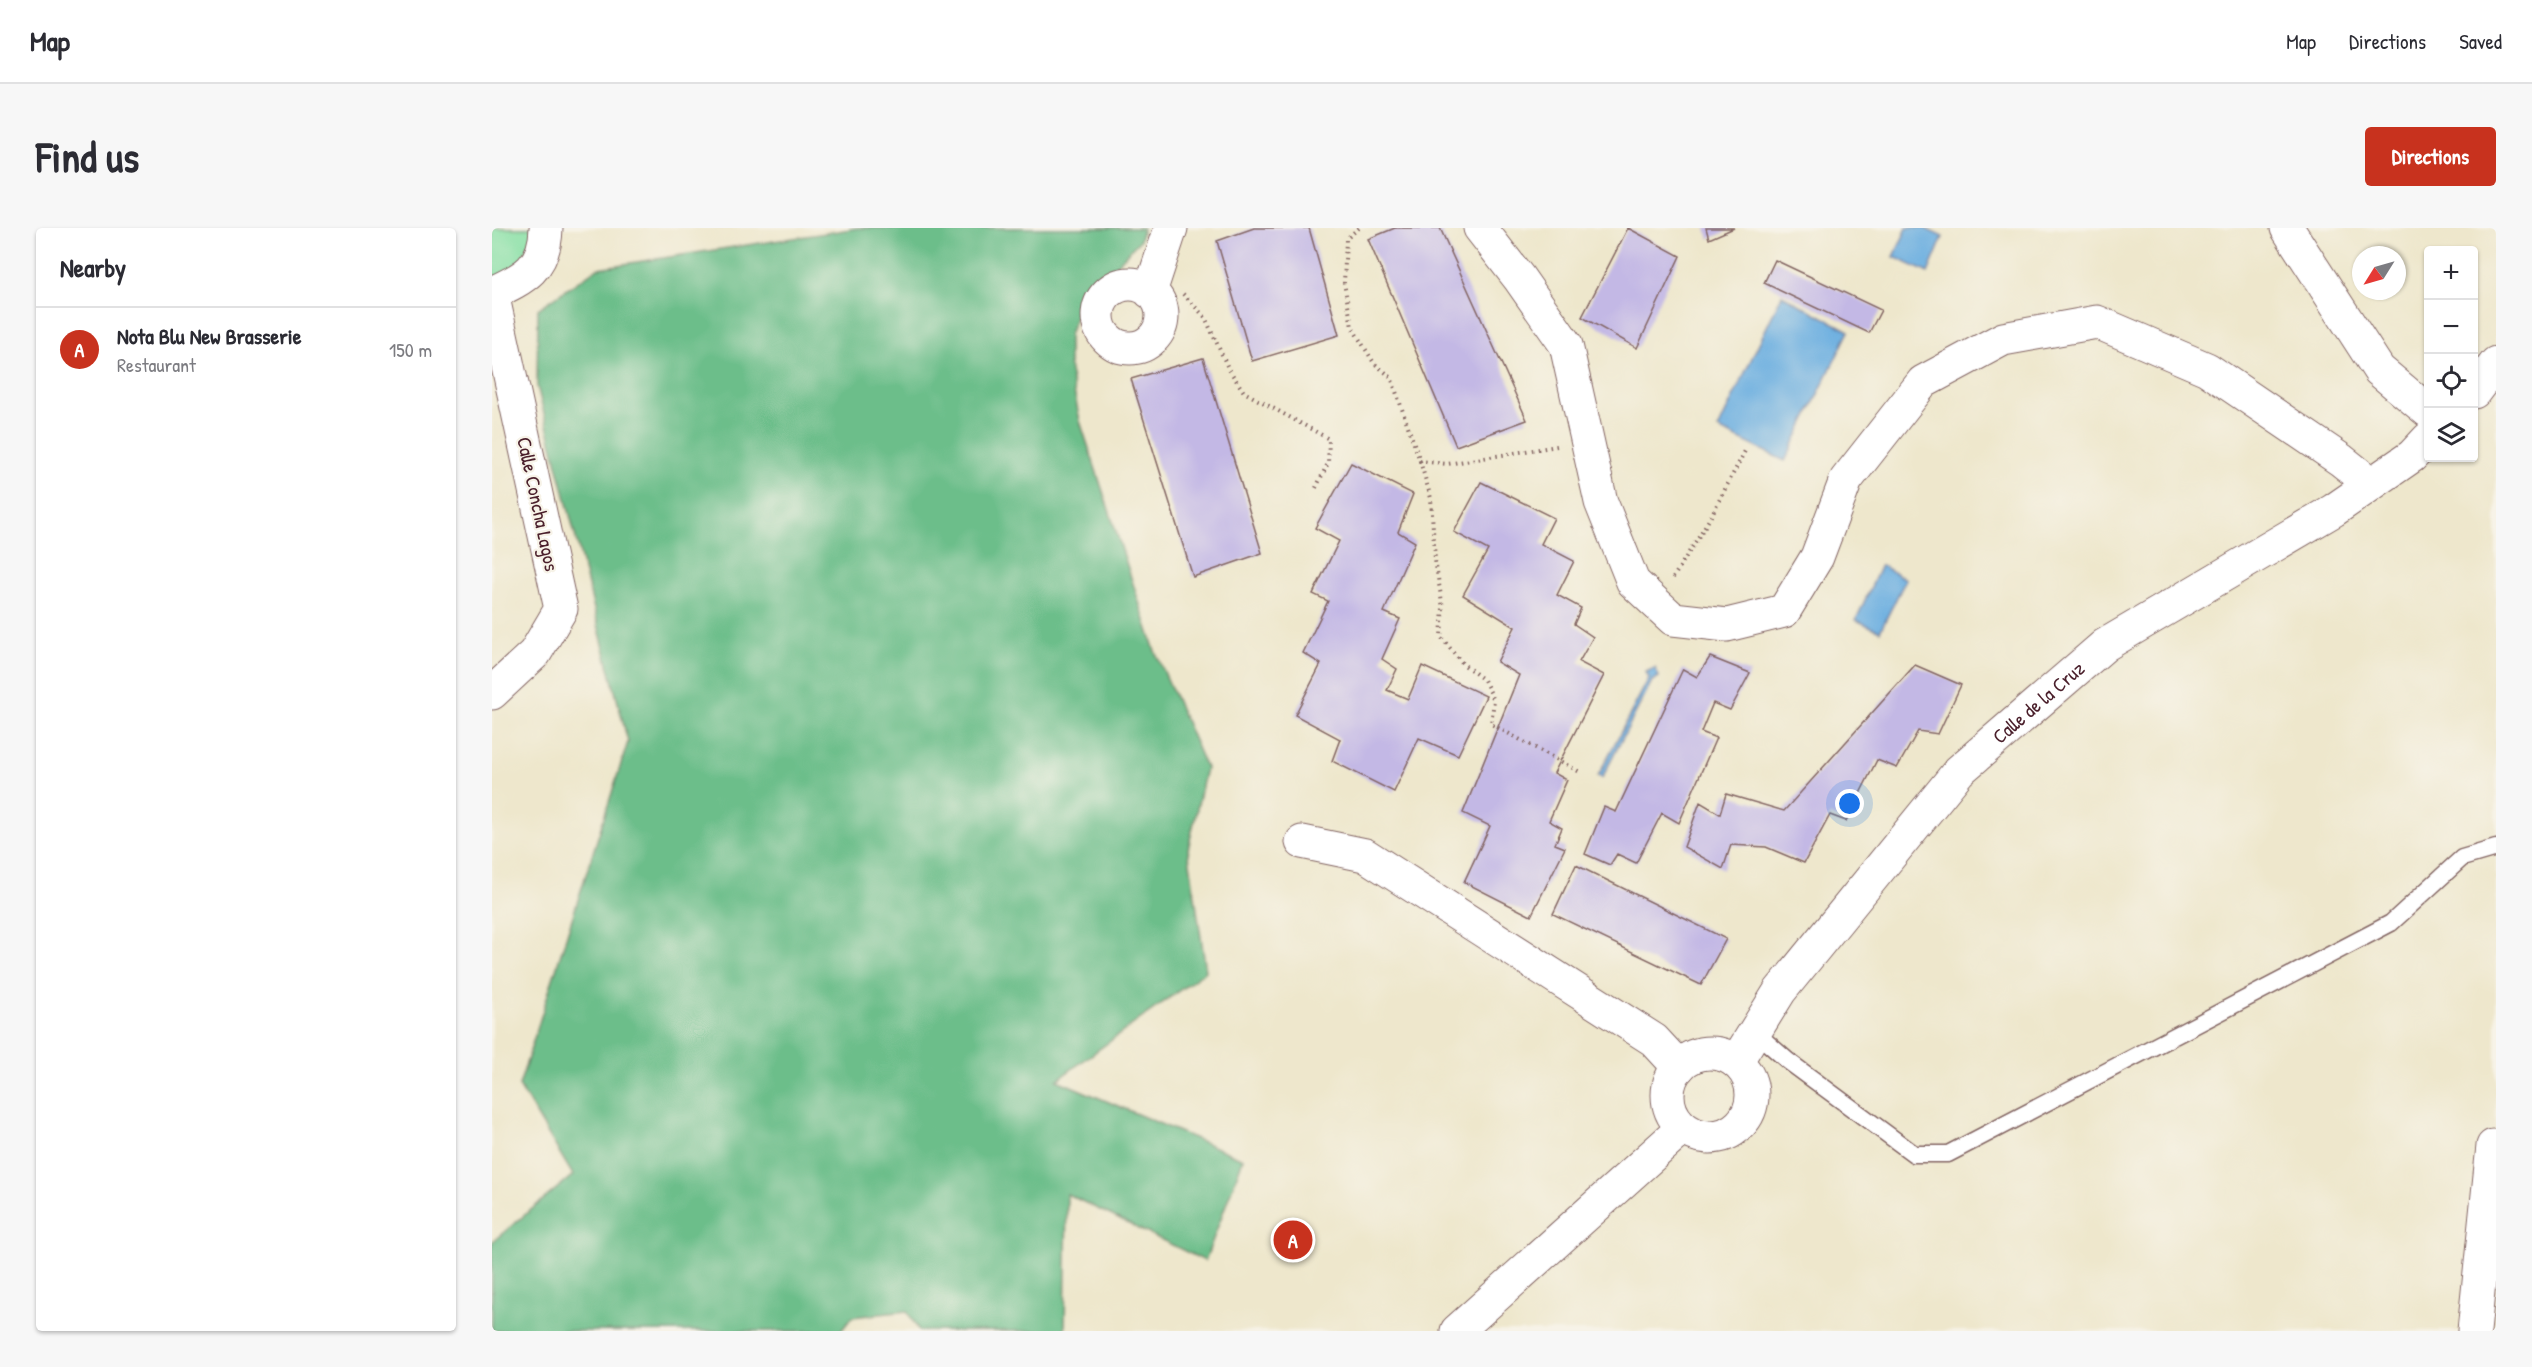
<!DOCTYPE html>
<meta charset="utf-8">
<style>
:root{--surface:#fff;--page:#f7f7f7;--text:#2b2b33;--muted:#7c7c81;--line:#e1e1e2;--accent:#c8321e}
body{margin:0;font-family:"Patrick Hand",sans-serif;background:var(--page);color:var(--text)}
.controls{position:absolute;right:18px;top:18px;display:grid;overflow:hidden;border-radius:6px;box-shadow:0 2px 4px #0004}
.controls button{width:54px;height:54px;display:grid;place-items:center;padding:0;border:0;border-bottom:2px solid var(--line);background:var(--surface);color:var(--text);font:30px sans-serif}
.compass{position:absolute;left:1860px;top:18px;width:54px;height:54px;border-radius:50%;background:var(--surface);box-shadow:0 2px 4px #0004;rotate:233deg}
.you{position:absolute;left:1358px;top:576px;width:21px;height:21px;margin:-15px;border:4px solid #fff;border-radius:50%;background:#1a73e8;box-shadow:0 0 0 9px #1a73e833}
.badge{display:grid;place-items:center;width:39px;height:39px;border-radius:50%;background:var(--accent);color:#fff;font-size:20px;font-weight:700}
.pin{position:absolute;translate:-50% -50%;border:3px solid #fff;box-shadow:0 2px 6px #0006}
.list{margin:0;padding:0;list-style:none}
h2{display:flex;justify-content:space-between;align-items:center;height:78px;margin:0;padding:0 24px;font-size:26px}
h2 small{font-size:20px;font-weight:400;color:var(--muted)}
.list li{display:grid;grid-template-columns:39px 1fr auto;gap:18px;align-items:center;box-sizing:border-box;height:84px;padding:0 24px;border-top:2px solid var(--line)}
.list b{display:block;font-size:22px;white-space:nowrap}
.list p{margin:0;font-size:20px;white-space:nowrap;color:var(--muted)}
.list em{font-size:20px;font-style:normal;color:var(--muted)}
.icon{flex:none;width:33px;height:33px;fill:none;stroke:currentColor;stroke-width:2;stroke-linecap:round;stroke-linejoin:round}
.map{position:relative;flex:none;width:2004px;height:1103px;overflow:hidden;border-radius:6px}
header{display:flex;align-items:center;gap:36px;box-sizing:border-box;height:84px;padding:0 30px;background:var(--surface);border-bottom:2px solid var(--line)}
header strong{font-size:28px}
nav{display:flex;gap:33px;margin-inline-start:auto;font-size:21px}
.intro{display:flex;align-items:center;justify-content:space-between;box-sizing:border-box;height:144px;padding:0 36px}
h1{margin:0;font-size:42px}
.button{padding:15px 27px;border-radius:6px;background:var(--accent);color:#fff;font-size:21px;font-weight:700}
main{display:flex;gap:36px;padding:0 36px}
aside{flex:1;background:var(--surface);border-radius:6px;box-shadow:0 2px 4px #0004}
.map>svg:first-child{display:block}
.green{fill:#86e0a5;stroke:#688068;stroke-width:1.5}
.forest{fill:#6cbe8a;stroke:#5b6e5a;stroke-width:1.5}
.water{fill:#6baee0;stroke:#5a6686;stroke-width:1.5}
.building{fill:#c3b8e5}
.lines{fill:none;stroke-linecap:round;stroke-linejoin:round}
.service-casing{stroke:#836563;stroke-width:19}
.minor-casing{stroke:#836563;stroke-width:35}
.tertiary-casing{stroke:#836563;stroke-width:35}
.path{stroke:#836563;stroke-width:4;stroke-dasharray:1.5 4.5;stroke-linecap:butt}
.service{stroke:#fff;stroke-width:16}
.minor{stroke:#fff;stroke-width:33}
.tertiary{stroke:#fff;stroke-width:33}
.labels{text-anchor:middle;stroke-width:4.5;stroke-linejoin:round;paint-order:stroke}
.street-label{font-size:20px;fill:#4a1f2b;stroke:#f7f3e8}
</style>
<header>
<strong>Map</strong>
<nav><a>Map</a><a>Directions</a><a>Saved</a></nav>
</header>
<div class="intro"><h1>Find us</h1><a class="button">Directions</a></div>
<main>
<aside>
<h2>Nearby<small></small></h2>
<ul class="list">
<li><span class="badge">A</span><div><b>Nota Blu New Brasserie</b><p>Restaurant</p></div><em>150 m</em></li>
</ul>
</aside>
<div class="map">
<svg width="2004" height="1103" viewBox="0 0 2004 1103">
<rect width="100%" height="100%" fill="#f7f3e8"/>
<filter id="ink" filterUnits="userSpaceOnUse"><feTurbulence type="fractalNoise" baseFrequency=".0167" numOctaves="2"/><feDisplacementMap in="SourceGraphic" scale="12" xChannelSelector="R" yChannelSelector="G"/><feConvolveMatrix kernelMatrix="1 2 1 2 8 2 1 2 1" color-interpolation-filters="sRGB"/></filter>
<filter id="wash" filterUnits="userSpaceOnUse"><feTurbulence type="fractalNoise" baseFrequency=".008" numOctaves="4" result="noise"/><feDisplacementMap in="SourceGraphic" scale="24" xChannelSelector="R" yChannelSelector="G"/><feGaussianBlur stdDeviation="1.35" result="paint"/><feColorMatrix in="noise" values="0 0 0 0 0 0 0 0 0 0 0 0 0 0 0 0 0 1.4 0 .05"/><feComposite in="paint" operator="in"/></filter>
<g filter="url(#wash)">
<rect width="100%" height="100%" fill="#eee7cc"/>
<path class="green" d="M0,0H41V5L28,37L0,51Z"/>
<path class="forest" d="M366,0H651L648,12L588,75L577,107V138L588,193L663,423L714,540L696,621L714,743L565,852L751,931L713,1033L575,966L573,1103H427L415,1083L360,1089L349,1103H0V1014L81,947L27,858L136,514L45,158L46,81L106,40Z"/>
<path class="water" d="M1415,0H1432L1451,9L1436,45L1402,29Z
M1290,67L1357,103L1293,233L1226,201Z
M1389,337L1414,351L1388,403L1364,392Z
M1163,440L1167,449L1160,453L1110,550L1106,548L1157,450L1154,444Z"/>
<g id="blocks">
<path class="building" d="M762,0H817L847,107L760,133L725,13Z
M903,0H948L1035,192L964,218L876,11Z
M1136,0L1188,28L1145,120L1090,89Z
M1214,0H1242L1217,11Z
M1283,32L1389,82L1377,105L1272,55Z
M711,130L770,325L701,349L639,151Z
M859,235L921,266L906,304L923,314L892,384L908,391L890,431L905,441L895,462L916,471L930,438L994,468L966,527L927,510L902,564L840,533L848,511L803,487L829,436L811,425L836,373L821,366L847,313L823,300Z
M989,254L1062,290L1049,316L1082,333L1065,367L1089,380L1082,396L1101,409L1087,434L1112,447L1062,545L1075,552L1057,593L1070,600L1063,616L1073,620L1039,688L972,654L998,598L971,585L1027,447L1005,434L1023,399L971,367L996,322L962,304Z
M1218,429L1258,445L1238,482L1221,475L1209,504L1224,510L1187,595L1170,585L1144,635L1125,626L1118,637L1093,626L1112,579L1124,584L1191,441L1205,449Z
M1423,437L1469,457L1446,506L1426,503L1405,540L1385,532L1354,593L1338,587L1312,635L1274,619L1239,617L1231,641L1192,619L1208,574L1228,586L1234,566L1292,583Z
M1084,637L1234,711L1209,757L1061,686Z"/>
</g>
</g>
<g filter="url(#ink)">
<use href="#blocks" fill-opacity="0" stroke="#836563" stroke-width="1.5"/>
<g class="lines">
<g class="service-casing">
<path id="service" d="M1263,804L1296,833L1422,926H1456L1899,695L1970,630L2004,620"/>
</g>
<g class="minor-casing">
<path id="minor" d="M988,0L1027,50L1074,117L1109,274L1141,354L1181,391L1235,397L1292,383L1325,329L1354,252L1431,154L1511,111L1605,94L1715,141L1849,232L1878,255
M1795,0L1887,142L1936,183
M606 88a32 32 0 1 1 64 0a32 32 0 1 1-64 0Z
M658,64L679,0
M0,465L43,425L69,381L0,65
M810,614L873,627L1162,812L1187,839
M1982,1103L2001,918"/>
</g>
<g class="tertiary-casing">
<g id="tertiary">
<path d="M0,65C33,50 53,40 54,0"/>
<path d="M1982,164L2004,135"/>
<circle cx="1218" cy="867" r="42"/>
<path id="s1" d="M1244,834L1288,763L1467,543L1613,417L1842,282L1920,228L1936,211"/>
<path d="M965,1103L1191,900"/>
</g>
</g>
<path class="path" d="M867,0L854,11L852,55L860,99L882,135L899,149L928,233L955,236L1065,218
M691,66L713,89L736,140L752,164L837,211L836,235L822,264
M928,233L939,270L943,332L951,380L949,409L971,436L992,452L1002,472L999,496L1088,544
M1181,350L1218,290L1254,221"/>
<use href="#service" class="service"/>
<use href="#minor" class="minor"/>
<use href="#tertiary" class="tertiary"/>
</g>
</g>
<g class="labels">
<g class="street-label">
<text transform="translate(46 276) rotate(78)" y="7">Calle Concha Lagos</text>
<text dy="7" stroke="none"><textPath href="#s1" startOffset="472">Calle de la Cruz</textPath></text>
</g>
</g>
</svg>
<div class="controls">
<button>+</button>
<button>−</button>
<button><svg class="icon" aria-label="locate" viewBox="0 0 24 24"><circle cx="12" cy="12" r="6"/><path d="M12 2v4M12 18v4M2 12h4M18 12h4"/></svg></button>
<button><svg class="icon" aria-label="layers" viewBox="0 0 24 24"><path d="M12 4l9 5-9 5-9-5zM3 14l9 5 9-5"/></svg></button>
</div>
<svg class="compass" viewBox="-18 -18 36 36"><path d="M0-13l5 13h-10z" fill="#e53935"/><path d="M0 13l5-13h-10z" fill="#7c7c81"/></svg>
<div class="you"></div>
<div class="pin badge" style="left:801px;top:1012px">A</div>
</div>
</main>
